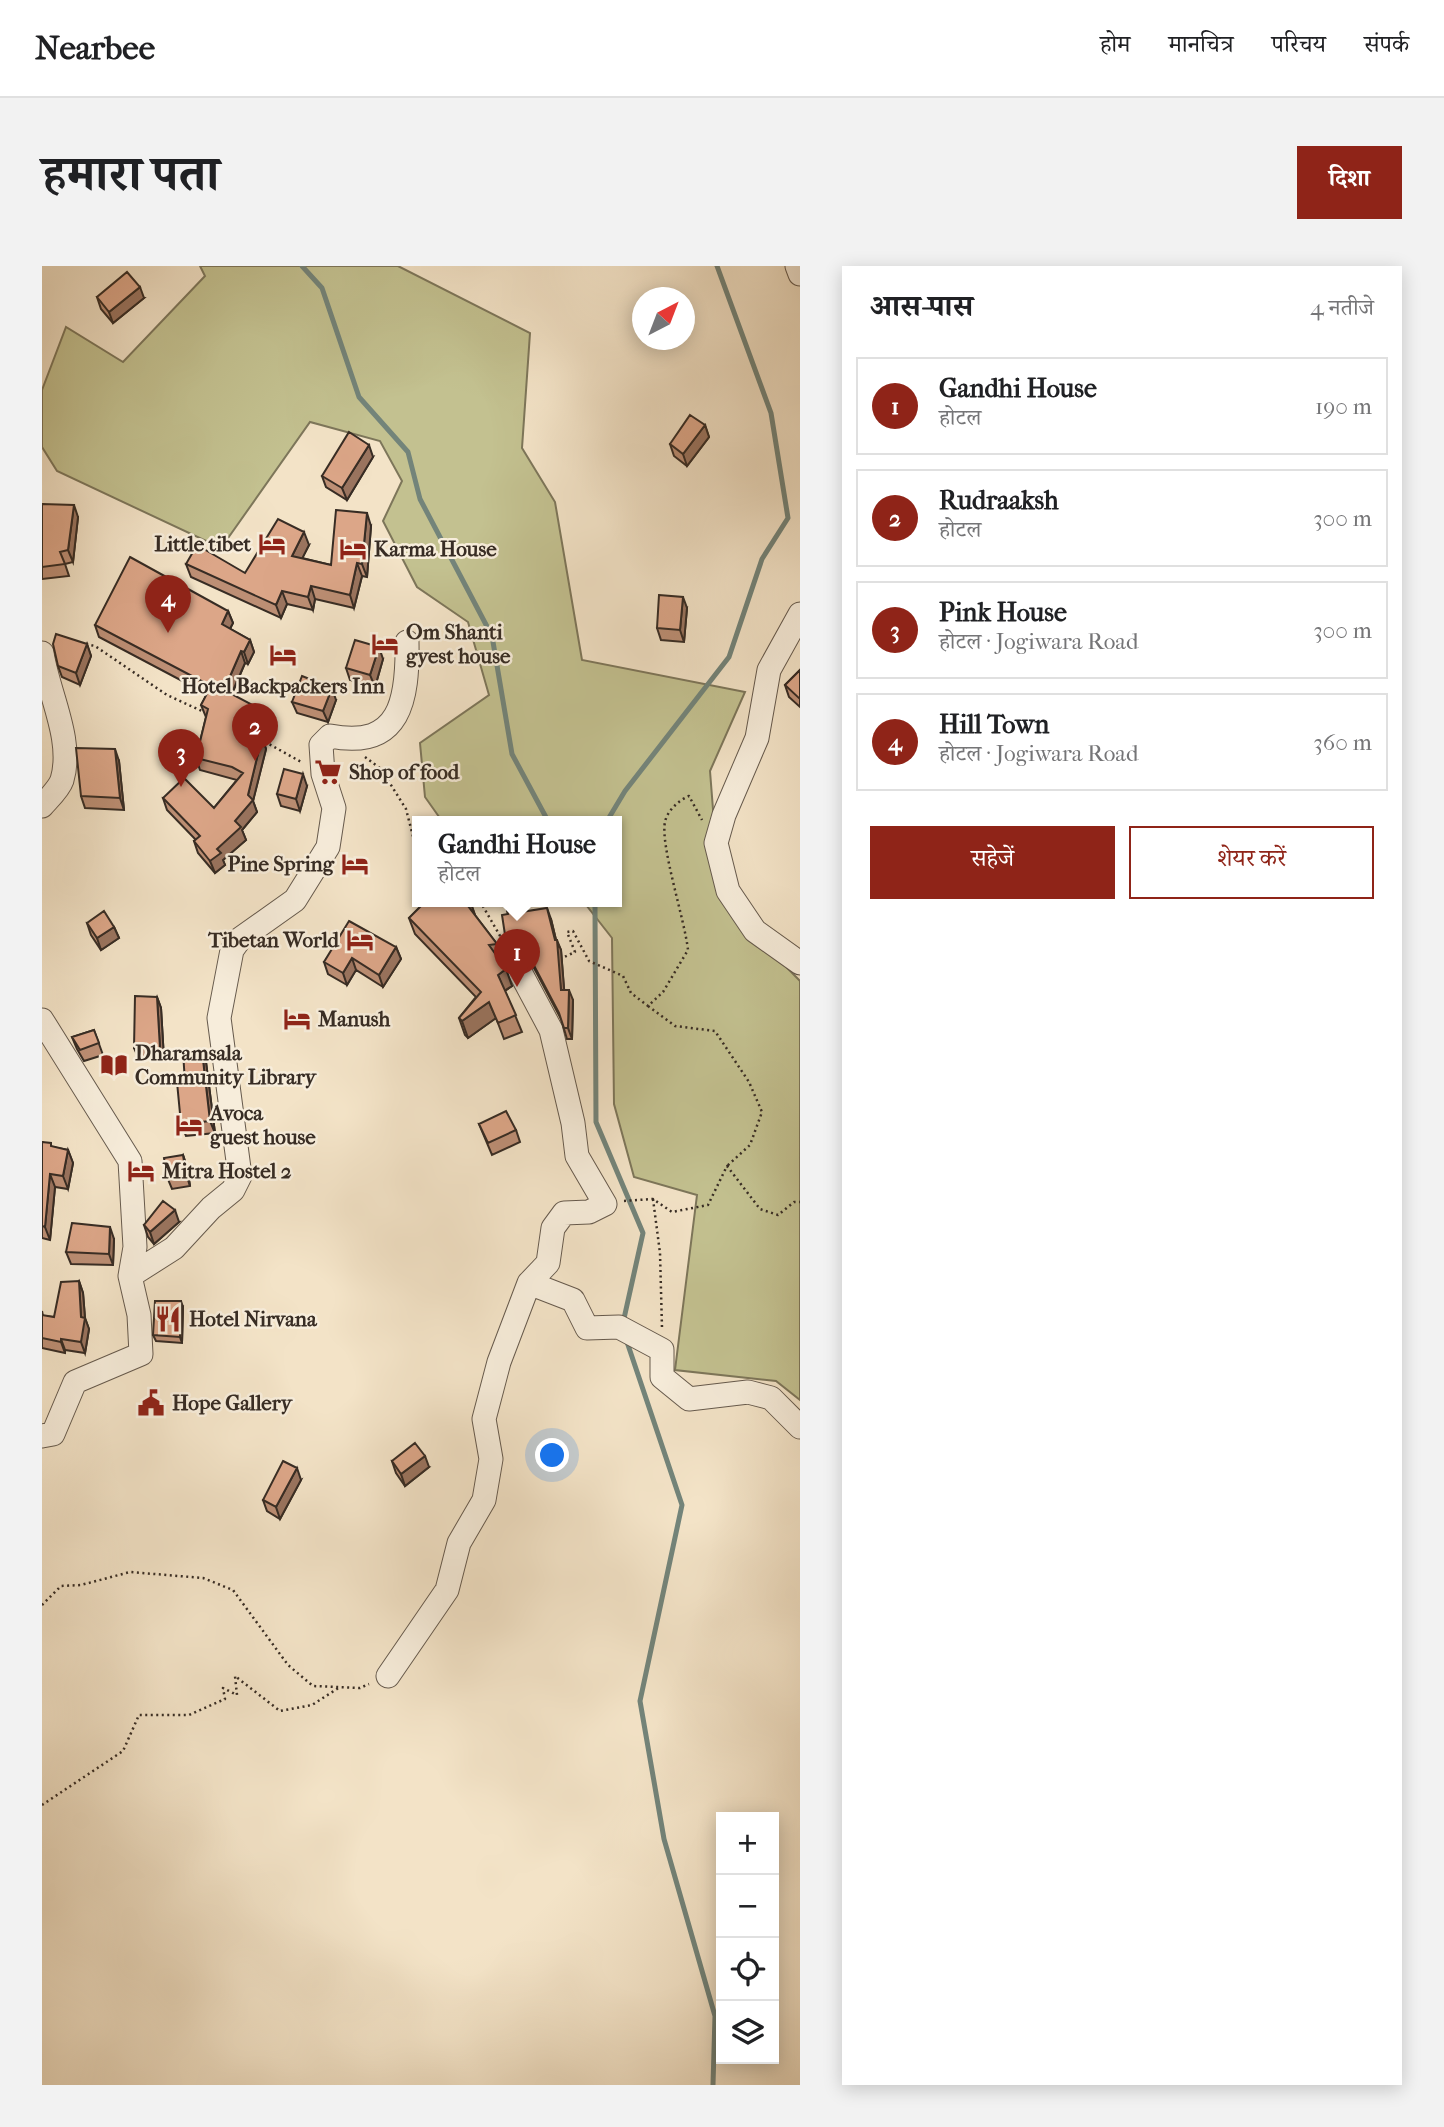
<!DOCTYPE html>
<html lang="hi">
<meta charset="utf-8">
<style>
:root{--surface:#fff;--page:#f2f2f2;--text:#202124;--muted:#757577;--line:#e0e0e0;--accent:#8f2418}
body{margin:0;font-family:"IM FELL French Canon","Noto Serif Devanagari",serif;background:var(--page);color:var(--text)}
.controls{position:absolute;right:21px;bottom:21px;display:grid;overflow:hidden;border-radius:0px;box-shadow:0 4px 18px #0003}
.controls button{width:63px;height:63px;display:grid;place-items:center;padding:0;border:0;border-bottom:2px solid var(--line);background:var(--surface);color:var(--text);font:35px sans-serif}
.compass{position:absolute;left:590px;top:21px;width:63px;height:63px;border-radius:50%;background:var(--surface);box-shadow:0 4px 18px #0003;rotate:42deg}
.you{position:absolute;left:511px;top:1190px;width:24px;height:24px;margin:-18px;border:5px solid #fff;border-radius:50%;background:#1a73e8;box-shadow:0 0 0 10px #1a73e833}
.badge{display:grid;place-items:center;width:46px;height:46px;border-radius:50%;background:var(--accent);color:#fff;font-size:23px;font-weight:700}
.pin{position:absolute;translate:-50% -58px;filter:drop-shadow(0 2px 4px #0008)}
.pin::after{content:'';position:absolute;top:37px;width:24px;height:21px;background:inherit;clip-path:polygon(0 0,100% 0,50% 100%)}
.popup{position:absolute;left:370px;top:550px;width:210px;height:91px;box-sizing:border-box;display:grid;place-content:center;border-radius:0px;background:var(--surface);filter:drop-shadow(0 2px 5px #0005);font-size:23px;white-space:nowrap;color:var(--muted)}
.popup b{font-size:26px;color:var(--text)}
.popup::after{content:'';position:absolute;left:50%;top:100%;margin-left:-14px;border:14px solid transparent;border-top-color:var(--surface)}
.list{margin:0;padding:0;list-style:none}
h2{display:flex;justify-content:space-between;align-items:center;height:91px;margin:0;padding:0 28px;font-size:30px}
h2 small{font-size:23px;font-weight:400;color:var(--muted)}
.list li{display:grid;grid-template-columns:46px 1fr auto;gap:21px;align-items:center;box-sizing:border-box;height:98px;margin:0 14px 14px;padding:0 14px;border:2px solid var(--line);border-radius:0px}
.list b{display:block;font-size:26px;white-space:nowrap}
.list p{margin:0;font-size:23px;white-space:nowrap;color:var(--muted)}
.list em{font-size:23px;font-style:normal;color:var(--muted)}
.actions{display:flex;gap:14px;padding:21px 28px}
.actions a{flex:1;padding:16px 0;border:2px solid var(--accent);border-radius:0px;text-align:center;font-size:24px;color:var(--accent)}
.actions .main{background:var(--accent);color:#fff}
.icon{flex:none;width:38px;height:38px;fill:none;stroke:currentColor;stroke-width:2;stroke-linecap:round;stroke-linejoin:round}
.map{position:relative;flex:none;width:758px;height:1819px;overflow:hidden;border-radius:0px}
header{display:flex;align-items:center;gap:42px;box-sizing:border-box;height:98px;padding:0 35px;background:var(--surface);border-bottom:2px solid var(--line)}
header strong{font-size:33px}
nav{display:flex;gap:38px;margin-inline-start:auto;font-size:24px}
.intro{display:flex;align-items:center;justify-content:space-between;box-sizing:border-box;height:168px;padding:0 42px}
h1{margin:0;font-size:49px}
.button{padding:18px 32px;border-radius:0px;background:var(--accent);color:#fff;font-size:24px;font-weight:700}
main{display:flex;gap:42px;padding:0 42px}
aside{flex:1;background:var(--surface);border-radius:0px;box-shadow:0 4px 18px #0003}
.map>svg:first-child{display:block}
.green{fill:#c3c190;stroke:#7d765a;stroke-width:2}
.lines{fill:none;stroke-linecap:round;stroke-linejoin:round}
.stream{stroke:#73847a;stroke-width:5}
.minor-casing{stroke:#665a4d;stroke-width:25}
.path{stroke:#372c24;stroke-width:2.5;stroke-dasharray:2 3.5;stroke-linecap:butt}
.minor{stroke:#f7eddb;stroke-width:23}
.wall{fill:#bd8f75;stroke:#372c24;stroke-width:2}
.shaded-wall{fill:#9a745f;stroke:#372c24;stroke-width:2}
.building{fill:#dca688;stroke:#372c24;stroke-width:2}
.labels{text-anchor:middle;stroke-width:5;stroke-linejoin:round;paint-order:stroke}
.poi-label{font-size:21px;font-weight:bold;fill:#372c24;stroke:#f7eddb;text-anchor:start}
</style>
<header>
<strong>Nearbee</strong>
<nav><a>होम</a><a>मानचित्र</a><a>परिचय</a><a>संपर्क</a></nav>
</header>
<div class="intro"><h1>हमारा पता</h1><a class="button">दिशा</a></div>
<main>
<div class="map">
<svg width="758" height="1819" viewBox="0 0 758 1819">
<rect width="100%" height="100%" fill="#f3e3c7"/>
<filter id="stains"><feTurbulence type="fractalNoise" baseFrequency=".00286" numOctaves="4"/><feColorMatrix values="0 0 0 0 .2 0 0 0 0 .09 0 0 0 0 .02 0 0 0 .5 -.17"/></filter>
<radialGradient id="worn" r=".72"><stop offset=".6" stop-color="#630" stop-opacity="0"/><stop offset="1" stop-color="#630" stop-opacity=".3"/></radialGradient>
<path class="green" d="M158,0H356L488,67L480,182L513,236L540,394L703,426L668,505L678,633L758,715V1134L734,1115L633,1104L655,929L592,911L572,838L570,672L541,635H575V555H400L383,531L378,477L447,429L426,356L375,321L341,255L360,215L338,175L268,156L179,282L15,205L0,181V124L24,61L81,96L163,10Z"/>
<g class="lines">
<path class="stream" d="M260,0L280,22L317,131L366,186L378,233L450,370L470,488L506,555
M565,555L583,525L687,391L720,293L746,252L729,147L675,0
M550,635L553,641L554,856L601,967L581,1057
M584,1073L640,1239L598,1435L622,1573L673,1750L671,1819"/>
<g class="minor-casing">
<path id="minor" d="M755,0L758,8
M758,348L727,404L715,472L682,549L674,577L686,625L713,665L758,697
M0,387C6,427 32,474 20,514C17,523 6,533 0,540
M0,754L88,895L93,981L88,1010L97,1049L99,1088L33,1116L11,1168L0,1170
M88,1010L132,982L169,942L191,924L198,910L177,752L190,684L198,673L253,634L286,581L292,542L281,508L279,479L288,470C359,484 366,433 365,376
M487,1017L531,1034L545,1062L577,1061L620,1084V1111L647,1133L706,1126L729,1132L758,1161
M346,1410L405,1324L417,1277L442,1234L449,1193L442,1153L457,1096L487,1017L506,997L511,962L522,947L547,946L563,938L535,890L531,857L509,764L477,704"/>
</g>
<path class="path" d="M44,378L53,380L125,429L162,446
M218,473L261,497
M323,491L339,503L364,543L375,586
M438,635L465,682
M518,693L533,686L525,666L531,665L547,695L581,710L589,727L606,740L621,726L646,684C643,655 618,579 623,556C625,545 637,534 647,530L660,554
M606,740L633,760L673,765L707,816L720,846L708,879L685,900
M611,933L618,987L620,1062
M582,935L611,933L630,946L666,939L685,900L718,943L736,949L752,936H758
M0,1339L19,1320L39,1319L88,1306L161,1312L191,1324L246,1399L271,1420L318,1422L327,1418
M0,1539L81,1485L97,1449H147L183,1433L181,1422L195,1429L193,1410L238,1445L270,1439L298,1421"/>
<use href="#minor" class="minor"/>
</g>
<path class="wall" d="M55,31L102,32L71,57L59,43Z
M663,159L667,171L645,200L632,190L628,178Z
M331,191L305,234L284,221L280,210Z
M0,238L36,251L31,296L23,298L27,310L0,313Z
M329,260L325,311L320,310L312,342L273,333L271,344L245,338L239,352L149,311L144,298L203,307L267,279L260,292L289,299Z
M645,342L642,376L619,374L615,362Z
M186,345L191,357L188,363L208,374L212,386L206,398L203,397L190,428L222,455L215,470L220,471L224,483L211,535L215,546L200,564L204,574L181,594L183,599L173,607L156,587L152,575L154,574L125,544L121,532L172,542L195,514L158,504L154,492L164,451L159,439L165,428L57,371L53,359Z
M45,378L49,390L38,419L20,411L16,400Z
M341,393L333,421L308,414L304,402Z
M758,404V441L747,431L743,419Z
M294,434L286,456L255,447L250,436Z
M77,495L82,544L43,542L39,530Z
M265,520L258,545L239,540L235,528Z
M384,635H428L433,649L455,678L462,694L458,695L470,720L463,725L480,766L462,773L454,752L426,772L423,769L417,752L434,731L373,668L367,652Z
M463,635H478L480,646L509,653L514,674L519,684L522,724L531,734L530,773H525L519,753L491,700L487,691L469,693L465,682L466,648Z
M45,657L72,661L77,672L59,684L49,669Z
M354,681L359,693L341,721L314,704L305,719L286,708L282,696Z
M115,731L119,742L122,793H97L92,782Z
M52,764L61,789L42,795L35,783L30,771Z
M164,796L173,867L144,870L139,858L143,816Z
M437,858L474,864L478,876L450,889Z
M0,876L10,881L26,884L31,897L26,923L13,921L8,974L0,972Z
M141,889L145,901L148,920L130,923L125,911Z
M137,956L112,978L106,971L102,959Z
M72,973L71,999L29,998L24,986Z
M37,1015L41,1027L43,1052L47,1063L43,1087L23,1084V1087L0,1082V1045L1,1050L12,1051Z
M141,1041L140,1077L114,1075L111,1069Z
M350,1195L387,1201L363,1220L354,1207Z
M259,1214L238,1253L225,1245L221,1234Z"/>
<path class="shaded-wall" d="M98,21L102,32L71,57L67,46Z
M663,159L667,171L645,200L641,188Z
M327,179L331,191L305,234L300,222Z
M32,239L36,251L31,296L26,284Z
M325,247L329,260L325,311L320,298Z
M262,266L267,279L255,303L250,290Z
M315,297L320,310L312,342L308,329Z
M269,320L273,333L271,344L266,331Z
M240,325L245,338L239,352L234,339Z
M641,331L645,342L642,376L638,364Z
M186,345L191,357L184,370L180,358Z
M208,374L212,386L206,398L202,386Z
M45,378L49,390L38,419L34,407Z
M337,381L341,393L333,421L328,409Z
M199,385L203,397L186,436L182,424Z
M290,422L294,434L286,456L281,445Z
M218,443L222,455L210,480L205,468Z
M220,471L224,483L211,535L215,546L200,564L204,574L181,594L183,599L173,607L168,595L206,529Z
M73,483L77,495L82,544L78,532Z
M261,508L265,520L258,545L254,533Z
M424,635H428L433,649L423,636Z
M505,642L509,653L516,682L515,674L519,684L523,734L519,724L513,674Z
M72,661L77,672L59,684L55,672Z
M354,681L359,693L341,721L337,709Z
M310,692L314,704L305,719L301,707Z
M464,703L470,720L462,725L456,709Z
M527,724L531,734L530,773L526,762Z
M115,731L119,742L122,793L118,782Z
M447,736L454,752L426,772L420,755Z
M160,785L164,796L173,867L168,855Z
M26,884L31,897L26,923L21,910Z
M141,889L145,901L148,920L144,908Z
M8,908L13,921L8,974L3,961Z
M133,944L137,956L112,978L108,966Z
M68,961L72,973L71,999L67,988Z
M37,1015L41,1027L43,1052L47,1063L43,1087L39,1076V1051Z
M139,1035L141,1041L140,1077L138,1071Z
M19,1073L23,1084V1087L19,1076Z
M383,1190L387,1201L363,1220L359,1208Z
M255,1202L259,1214L238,1253L234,1241Z"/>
<path class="building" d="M85,6L98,21L67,46L55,31Z
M648,149L663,159L641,188L628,178Z
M307,166L327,179L300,222L280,210Z
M0,238L32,239L26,284L18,286L23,298L0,301Z
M294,244L325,247L320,298L315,297L308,329L269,320L266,331L240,325L234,339L144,298L155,279L203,307L236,253L262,266L250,290L289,299Z
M88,291L186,345L180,358L208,374L202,386L199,385L182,424L218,443L205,468L220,471L206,529L211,534L193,555L199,561L175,583L179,587L168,595L152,575L158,570L121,532L142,512L172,542L201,507L190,501L154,492L166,443L159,439L169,420L53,359Z
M617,329L641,331L638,364L615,362Z
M14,368L45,378L34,407L16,400L11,378Z
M313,374L337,381L328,409L304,402Z
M758,404V433L743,419Z
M260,410L290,422L281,445L250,436Z
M34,482L73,483L78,532L39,530Z
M242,503L261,508L254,533L235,528Z
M384,635H424L423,636L455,678L447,679L464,703L456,709L474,749L456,757L447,736L420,755L417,752L439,726L367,652Z
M463,635H477L479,646L505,642L513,674H515L519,724H527L526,762H522L517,747L487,690L486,680L465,682L460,649L466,648Z
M62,645L72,661L55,672L45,657Z
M307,655L354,681L337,709L310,692L301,707L282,696Z
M93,730L115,731L118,782H92Z
M52,764L57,777L38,784L30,771Z
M160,785L168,855L139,858L135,816H143L141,786Z
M464,845L474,864L446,877L437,858Z
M0,876L9,877V880L26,884L21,910L8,908L3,961L0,960Z
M141,889L144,908L125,911L122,892Z
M121,935L133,944L108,966L102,959Z
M30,957L68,961L67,988L24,986Z
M37,1015L39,1051L43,1052L39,1076L19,1073V1076L0,1072V1049L12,1051L19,1016Z
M113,1035H139L138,1071L111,1069Z
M373,1177L383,1190L359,1208L350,1195Z
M241,1195L255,1202L234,1241L221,1234Z"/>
<defs>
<g id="hotel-bare" transform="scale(2.1)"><path d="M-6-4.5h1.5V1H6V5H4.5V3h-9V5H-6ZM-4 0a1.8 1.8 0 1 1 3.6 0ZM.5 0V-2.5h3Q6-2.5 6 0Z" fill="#8f2418" stroke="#f7eddb" stroke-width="2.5" paint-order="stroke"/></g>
<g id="supermarket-bare" transform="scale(2.1)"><path d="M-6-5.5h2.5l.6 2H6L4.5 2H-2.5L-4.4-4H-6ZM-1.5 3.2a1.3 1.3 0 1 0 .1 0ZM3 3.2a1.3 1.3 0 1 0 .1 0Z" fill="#8f2418" stroke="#f7eddb" stroke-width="2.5" paint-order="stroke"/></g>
<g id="library-bare" transform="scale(2.1)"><path d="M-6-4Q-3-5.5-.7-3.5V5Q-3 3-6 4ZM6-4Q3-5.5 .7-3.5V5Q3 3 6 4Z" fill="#8f2418" stroke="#f7eddb" stroke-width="2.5" paint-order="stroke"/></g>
<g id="restaurant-bare" transform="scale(2.1)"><path d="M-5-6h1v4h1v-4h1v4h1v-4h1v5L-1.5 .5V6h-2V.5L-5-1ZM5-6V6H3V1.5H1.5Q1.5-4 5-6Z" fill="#8f2418" stroke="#f7eddb" stroke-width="2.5" paint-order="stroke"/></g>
<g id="civic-bare" transform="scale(2.1)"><path d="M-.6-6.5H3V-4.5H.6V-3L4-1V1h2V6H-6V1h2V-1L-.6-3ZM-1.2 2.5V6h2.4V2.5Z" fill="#8f2418" stroke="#f7eddb" stroke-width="2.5" paint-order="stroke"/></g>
</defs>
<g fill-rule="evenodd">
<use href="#hotel-bare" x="230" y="278"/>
<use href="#hotel-bare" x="311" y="283"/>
<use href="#hotel-bare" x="343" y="378"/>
<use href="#hotel-bare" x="241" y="389"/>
<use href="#supermarket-bare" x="286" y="506"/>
<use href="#hotel-bare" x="313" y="598"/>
<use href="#hotel-bare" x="318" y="674"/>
<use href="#hotel-bare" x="255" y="753"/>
<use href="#library-bare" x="72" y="799"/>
<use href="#hotel-bare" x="147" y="859"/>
<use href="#hotel-bare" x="99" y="905"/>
<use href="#restaurant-bare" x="126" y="1053"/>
<use href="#civic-bare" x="109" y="1137"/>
</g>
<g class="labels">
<g class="poi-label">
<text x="209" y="285" text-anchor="end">Little tibet</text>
<text x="332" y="290">Karma House</text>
<text x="364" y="373">Om Shanti<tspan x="364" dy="24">gyest house</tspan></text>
<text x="241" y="427" text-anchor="middle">Hotel Backpackers Inn</text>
<text x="307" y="513">Shop of food</text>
<text x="292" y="605" text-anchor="end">Pine Spring</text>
<text x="297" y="681" text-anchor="end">Tibetan World</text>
<text x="276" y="760">Manush</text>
<text x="93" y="794">Dharamsala<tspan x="93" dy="24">Community Library</tspan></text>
<text x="168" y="854">Avoca<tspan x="168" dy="24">guest house</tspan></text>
<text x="120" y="912">Mitra Hostel 2</text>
<text x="147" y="1060">Hotel Nirvana</text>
<text x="130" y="1144">Hope Gallery</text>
</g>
</g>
<rect width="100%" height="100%" filter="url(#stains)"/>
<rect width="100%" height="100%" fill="url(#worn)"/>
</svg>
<div class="controls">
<button>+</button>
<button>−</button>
<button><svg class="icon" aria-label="locate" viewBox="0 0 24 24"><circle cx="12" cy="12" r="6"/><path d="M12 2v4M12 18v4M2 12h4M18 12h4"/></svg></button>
<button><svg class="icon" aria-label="layers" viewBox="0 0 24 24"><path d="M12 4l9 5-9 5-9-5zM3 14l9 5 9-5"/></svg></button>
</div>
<svg class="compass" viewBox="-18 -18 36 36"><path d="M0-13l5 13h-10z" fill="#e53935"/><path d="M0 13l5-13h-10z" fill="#757577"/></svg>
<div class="you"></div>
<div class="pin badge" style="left:475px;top:721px">1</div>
<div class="popup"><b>Gandhi House</b>होटल</div>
<div class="pin badge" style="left:213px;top:495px">2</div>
<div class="pin badge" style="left:139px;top:521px">3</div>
<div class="pin badge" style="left:126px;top:367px">4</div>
</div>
<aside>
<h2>आस-पास<small>4 नतीजे</small></h2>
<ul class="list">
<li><span class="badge">1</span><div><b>Gandhi House</b><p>होटल</p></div><em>190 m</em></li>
<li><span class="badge">2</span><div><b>Rudraaksh</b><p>होटल</p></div><em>300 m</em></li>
<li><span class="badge">3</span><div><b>Pink House</b><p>होटल · Jogiwara Road</p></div><em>300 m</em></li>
<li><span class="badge">4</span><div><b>Hill Town</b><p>होटल · Jogiwara Road</p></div><em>360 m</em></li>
</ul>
<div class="actions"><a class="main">सहेजें</a><a>शेयर करें</a></div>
</aside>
</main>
